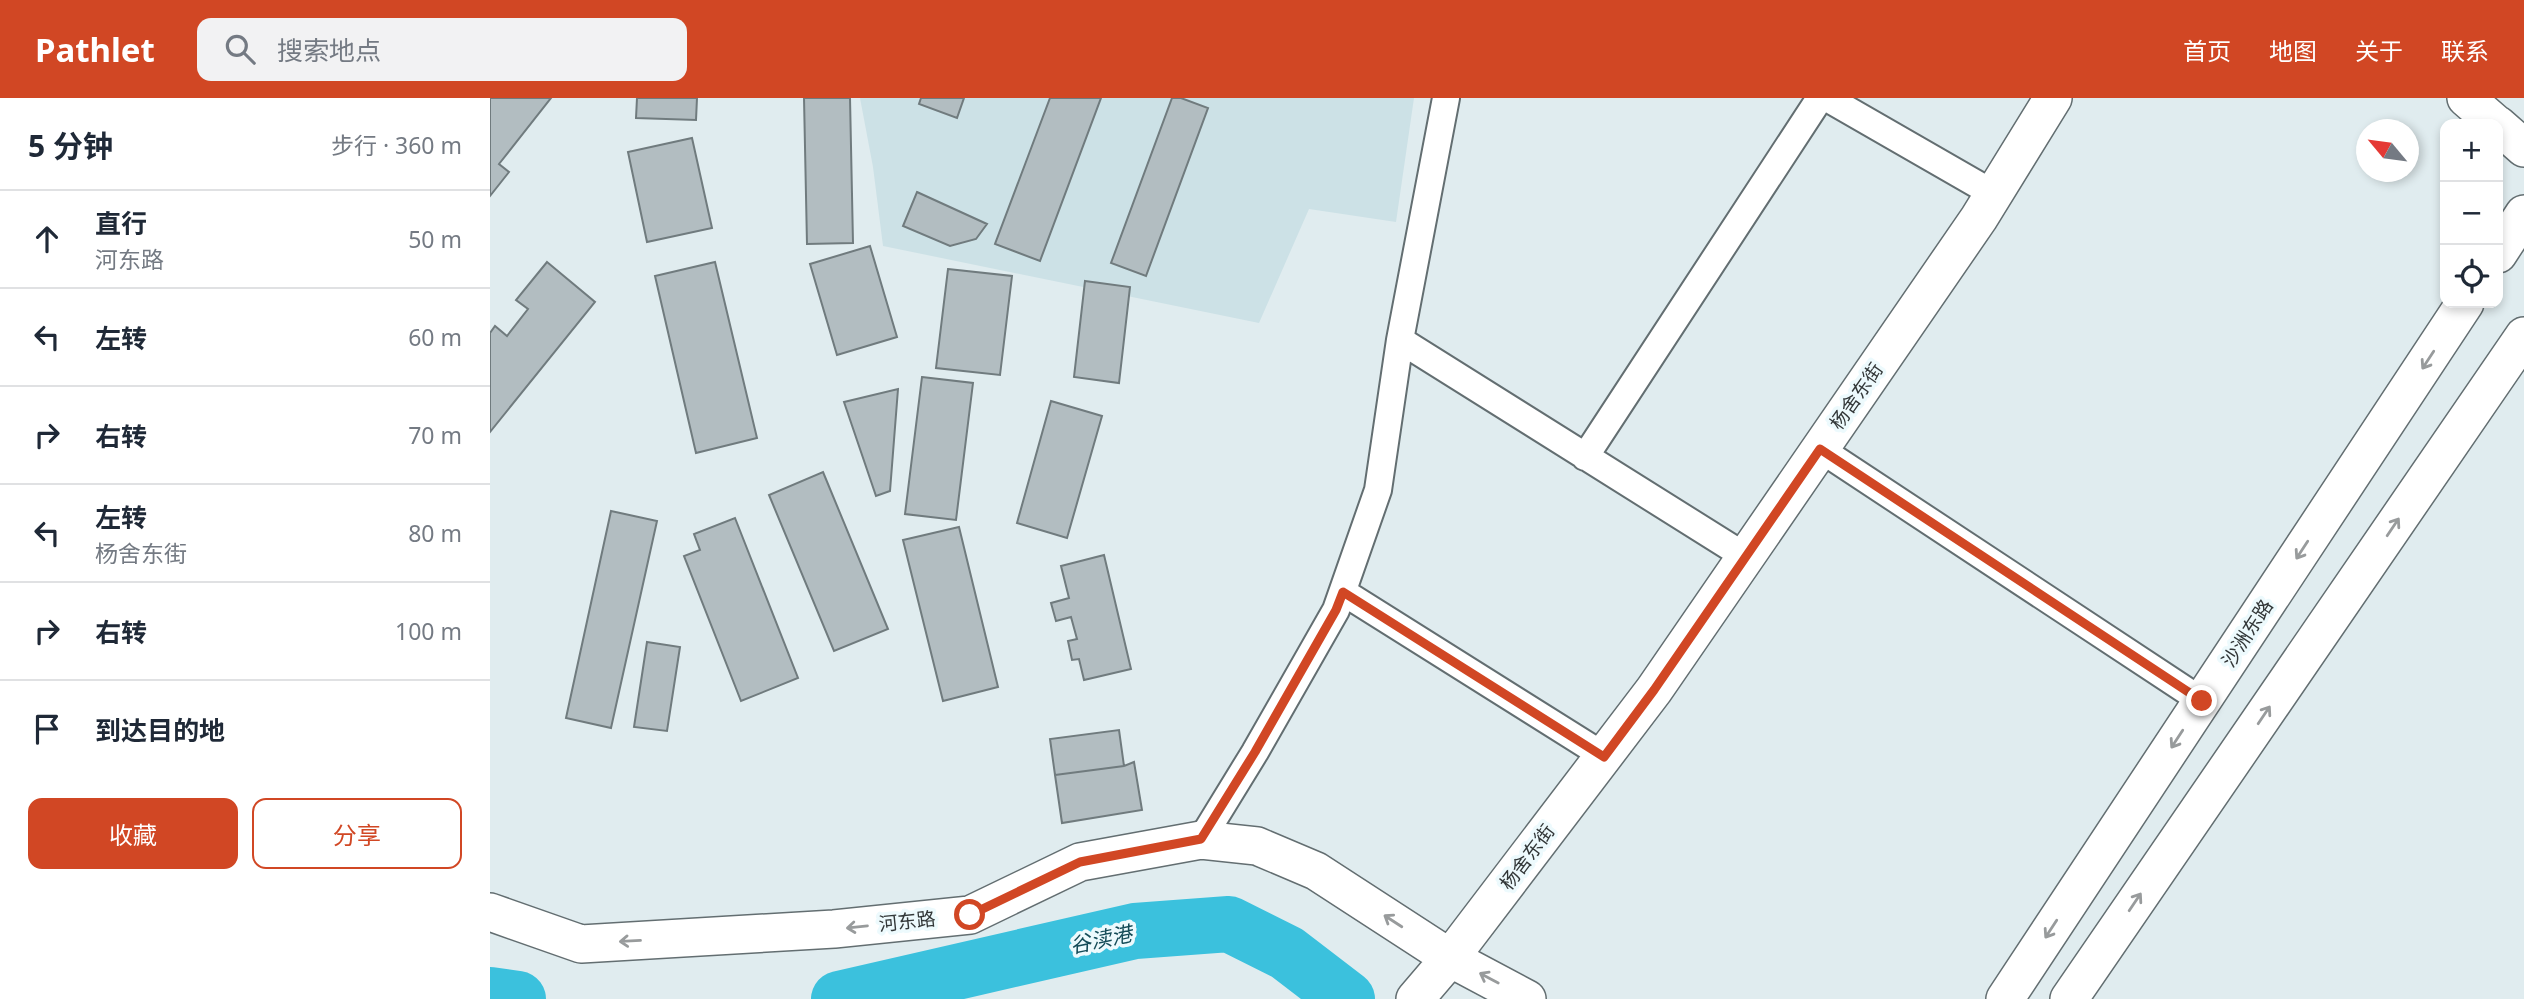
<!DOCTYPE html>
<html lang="zh">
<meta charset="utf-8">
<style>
:root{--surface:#fff;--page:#f2f2f3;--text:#1f2937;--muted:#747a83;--line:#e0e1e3;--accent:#d14724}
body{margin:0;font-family:"Noto Sans","Noto Sans SC",sans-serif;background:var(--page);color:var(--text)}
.controls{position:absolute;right:21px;top:21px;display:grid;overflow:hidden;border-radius:14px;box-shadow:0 4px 10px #0003}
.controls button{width:63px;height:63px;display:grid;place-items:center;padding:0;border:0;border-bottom:2px solid var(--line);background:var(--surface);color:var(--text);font:35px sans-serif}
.compass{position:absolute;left:1866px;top:21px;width:63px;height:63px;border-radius:50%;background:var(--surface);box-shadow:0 4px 10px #0003;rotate:299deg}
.stop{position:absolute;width:21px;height:21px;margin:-16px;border:5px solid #d14724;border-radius:50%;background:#fff}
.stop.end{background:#d14724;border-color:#fff;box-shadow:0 2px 7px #0008}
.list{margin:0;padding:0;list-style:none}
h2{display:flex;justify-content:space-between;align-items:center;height:91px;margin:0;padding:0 28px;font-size:30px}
h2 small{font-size:23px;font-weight:400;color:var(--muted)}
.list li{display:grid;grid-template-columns:46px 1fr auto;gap:21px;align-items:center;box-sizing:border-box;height:98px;padding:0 28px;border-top:2px solid var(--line)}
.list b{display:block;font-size:26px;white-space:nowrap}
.list p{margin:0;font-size:23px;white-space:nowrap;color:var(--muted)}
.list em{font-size:23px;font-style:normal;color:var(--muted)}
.actions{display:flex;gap:14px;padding:21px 28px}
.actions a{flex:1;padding:16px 0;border:2px solid var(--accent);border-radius:14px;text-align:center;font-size:24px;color:var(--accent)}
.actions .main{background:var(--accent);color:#fff}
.icon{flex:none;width:38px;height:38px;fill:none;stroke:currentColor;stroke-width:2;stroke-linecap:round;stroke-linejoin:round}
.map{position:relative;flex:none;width:2034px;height:901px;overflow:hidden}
header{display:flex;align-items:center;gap:42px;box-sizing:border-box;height:98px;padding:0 35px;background:var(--accent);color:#fff}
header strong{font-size:33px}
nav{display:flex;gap:38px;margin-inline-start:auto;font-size:24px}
.search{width:490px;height:63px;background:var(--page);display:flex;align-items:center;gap:18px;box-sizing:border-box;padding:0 24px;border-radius:14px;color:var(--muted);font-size:26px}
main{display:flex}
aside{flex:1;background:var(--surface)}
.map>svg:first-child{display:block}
.built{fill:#cce1e6}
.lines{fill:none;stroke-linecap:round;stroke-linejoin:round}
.river{stroke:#3bc1dd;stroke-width:56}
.building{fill:#b2bdc1;stroke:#707b7e;stroke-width:2}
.street-casing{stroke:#636e71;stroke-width:30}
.secondary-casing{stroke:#636e71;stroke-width:40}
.street{stroke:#fff;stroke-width:26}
.secondary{stroke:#fff;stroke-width:37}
.oneway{stroke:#989b9c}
.route{stroke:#d14724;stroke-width:9}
.labels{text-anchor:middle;stroke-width:7;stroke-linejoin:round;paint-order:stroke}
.street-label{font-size:19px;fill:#323738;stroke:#edfafd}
.water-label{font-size:21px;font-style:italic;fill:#154c58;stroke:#edfafd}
</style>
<header>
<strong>Pathlet</strong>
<div class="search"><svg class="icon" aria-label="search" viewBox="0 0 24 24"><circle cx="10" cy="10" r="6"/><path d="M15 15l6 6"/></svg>搜索地点</div>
<nav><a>首页</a><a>地图</a><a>关于</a><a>联系</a></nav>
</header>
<main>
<aside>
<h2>5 分钟<small>步行 · 360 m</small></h2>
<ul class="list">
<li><svg class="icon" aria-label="ahead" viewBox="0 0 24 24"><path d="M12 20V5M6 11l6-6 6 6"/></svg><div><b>直行</b><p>河东路</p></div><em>50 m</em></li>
<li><svg class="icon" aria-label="left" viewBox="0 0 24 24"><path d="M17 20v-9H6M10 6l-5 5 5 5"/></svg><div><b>左转</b></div><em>60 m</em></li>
<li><svg class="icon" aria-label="right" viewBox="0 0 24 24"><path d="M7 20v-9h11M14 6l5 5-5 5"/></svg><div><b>右转</b></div><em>70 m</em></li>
<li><svg class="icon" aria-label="left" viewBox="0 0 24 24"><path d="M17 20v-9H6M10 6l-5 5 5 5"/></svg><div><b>左转</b><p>杨舍东街</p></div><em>80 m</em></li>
<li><svg class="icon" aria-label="right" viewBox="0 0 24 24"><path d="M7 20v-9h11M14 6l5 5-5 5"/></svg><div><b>右转</b></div><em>100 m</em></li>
<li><svg class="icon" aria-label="arrive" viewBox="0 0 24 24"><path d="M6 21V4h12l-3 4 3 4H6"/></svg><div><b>到达目的地</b></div></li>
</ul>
<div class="actions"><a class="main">收藏</a><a>分享</a></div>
</aside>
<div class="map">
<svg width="2034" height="901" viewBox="0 0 2034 901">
<rect width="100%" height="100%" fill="#e0ecef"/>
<path class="built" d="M370,0H924L906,124L819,111L769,225L393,148L383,69Z"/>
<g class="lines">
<path class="river" d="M0,897L28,901
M349,901L645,833L739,826L797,855L857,901"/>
</g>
<path class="building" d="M0,0H61L9,66L19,74L0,98Z
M147,0H207L206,22L146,20Z
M314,0H360L363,145L317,146Z
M431,0H474L467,20L429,6Z
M560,0H611L550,163L505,146Z
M682,0H691L718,10L656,178L621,165Z
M202,40L222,130L157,144L138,54Z
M427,94L497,126L486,141L460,148L413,128Z
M380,148L407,239L347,257L320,166Z
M57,164L105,204L0,334V235L5,228L17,238L38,211L26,202Z
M225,164L267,340L206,355L165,178Z
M458,171L522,178L510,277L446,270Z
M595,183L640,189L629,285L584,279Z
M432,279L483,285L466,422L415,416Z
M408,291L400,393L386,398L354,304Z
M561,303L612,318L577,440L527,425Z
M333,374L398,531L344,553L279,397Z
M121,413L167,423L121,630L76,620Z
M245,420L308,580L251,603L194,458L210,452L204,436Z
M469,429L508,589L453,603L413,442Z
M614,457L641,571L594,582L589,561L582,562L578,543L587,541L581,519L566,523L561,505L579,500L571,468Z
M157,544L190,549L177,633L144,629Z
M629,632L634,668L565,677L560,641Z
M644,664L652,712L572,725L565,677L634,668Z"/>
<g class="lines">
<g class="street-casing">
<path id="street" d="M1337,0L1504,96
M910,242L1256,459
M1330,351L1712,603
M1095,359L1330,0
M853,494L1114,658
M711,742L765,654L846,512L888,392L910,242L956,0"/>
</g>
<g class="secondary-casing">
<path id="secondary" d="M1976,0L2006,26
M2008,27L2034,50
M2008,156L2034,116
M0,814L91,846L344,831L480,817L590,764L711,742L767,748L826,773L960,860L1037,901
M925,901L960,860L1164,592L1489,120L1563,0
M1515,901L1975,205
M1579,901L2034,238"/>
</g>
<use href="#street" class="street"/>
<use href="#secondary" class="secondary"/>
</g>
<defs><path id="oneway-shaft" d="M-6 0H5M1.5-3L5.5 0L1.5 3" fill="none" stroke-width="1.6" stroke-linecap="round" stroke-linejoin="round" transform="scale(1.75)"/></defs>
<g class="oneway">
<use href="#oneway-shaft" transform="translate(1938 262) rotate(123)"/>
<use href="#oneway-shaft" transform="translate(1903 429) rotate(-56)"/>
<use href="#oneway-shaft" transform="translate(1812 452) rotate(123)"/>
<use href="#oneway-shaft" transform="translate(1774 617) rotate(-56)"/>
<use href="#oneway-shaft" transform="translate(1687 641) rotate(123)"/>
<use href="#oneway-shaft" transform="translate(1645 804) rotate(-56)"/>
<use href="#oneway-shaft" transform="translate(903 823) rotate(-147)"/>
<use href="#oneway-shaft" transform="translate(367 829) rotate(174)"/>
<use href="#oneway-shaft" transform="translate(1561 831) rotate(123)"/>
<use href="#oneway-shaft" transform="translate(140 843) rotate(177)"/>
<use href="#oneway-shaft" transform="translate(999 880) rotate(-152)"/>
</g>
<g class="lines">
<path class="route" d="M480,817L590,764L711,741L765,654L846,512L853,494L1114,659L1164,592L1330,351L1712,603"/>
</g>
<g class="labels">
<g class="street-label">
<text transform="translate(1366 298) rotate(-55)" y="7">杨舍东街</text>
<text transform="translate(1757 535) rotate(-57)" y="7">沙洲东路</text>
<text transform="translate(1037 759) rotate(-53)" y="7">杨舍东街</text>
<text transform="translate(417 823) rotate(-6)" y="7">河东路</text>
</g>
<g class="water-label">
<text transform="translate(611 842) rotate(-12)" y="7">谷渎港</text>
</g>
</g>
</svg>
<div class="controls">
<button>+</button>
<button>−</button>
<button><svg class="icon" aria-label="locate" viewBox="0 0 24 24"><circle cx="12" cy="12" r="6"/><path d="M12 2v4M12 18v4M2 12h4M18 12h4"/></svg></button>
</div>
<svg class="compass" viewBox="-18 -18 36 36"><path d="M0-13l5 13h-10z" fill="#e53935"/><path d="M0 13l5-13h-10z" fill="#747a83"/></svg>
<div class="stop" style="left:480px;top:817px"></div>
<div class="stop end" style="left:1712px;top:603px"></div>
</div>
</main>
